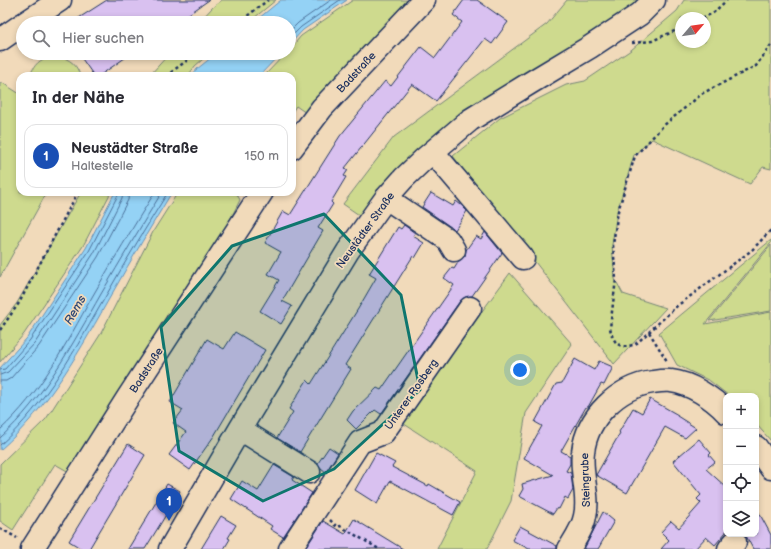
<!DOCTYPE html>
<html lang="de">
<meta charset="utf-8">
<style>
:root{--surface:#fff;--page:#f2f2f3;--text:#2b2b33;--muted:#7c7c81;--line:#e1e1e2;--accent:#1b2f5e}
body{margin:0;font-family:"Balsamiq Sans",sans-serif;background:var(--page);color:var(--text)}
.controls{position:absolute;right:12px;bottom:12px;display:grid;overflow:hidden;border-radius:8px;box-shadow:0 2px 6px #0003}
.controls button{width:36px;height:36px;display:grid;place-items:center;padding:0;border:0;border-bottom:1px solid var(--line);background:var(--surface);color:var(--text);font:20px sans-serif}
.compass{position:absolute;left:675px;top:12px;width:36px;height:36px;border-radius:50%;background:var(--surface);box-shadow:0 2px 6px #0003;rotate:61deg}
.you{position:absolute;left:520px;top:370px;width:14px;height:14px;margin:-10px;border:3px solid #fff;border-radius:50%;background:#1a73e8;box-shadow:0 0 0 6px #1a73e833}
.badge{display:grid;place-items:center;width:26px;height:26px;border-radius:50%;background:var(--accent);color:#fff;font-size:13px;font-weight:700}
.pin{position:absolute;translate:-50% -33px;filter:drop-shadow(0 1px 2px #0008)}
.pin::after{content:'';position:absolute;top:21px;width:14px;height:12px;background:inherit;clip-path:polygon(0 0,100% 0,50% 100%)}
.list{margin:0;padding:0;list-style:none}
h2{display:flex;justify-content:space-between;align-items:center;height:52px;margin:0;padding:0 16px;font-size:17px}
h2 small{font-size:13px;font-weight:400;color:var(--muted)}
.list li{display:grid;grid-template-columns:26px 1fr auto;gap:12px;align-items:center;box-sizing:border-box;height:64px;margin:0 8px 8px;padding:0 8px;border:1px solid var(--line);border-radius:12px}
.list b{display:block;font-size:15px;white-space:nowrap}
.list p{margin:0;font-size:13px;white-space:nowrap;color:var(--muted)}
.list em{font-size:13px;font-style:normal;color:var(--muted)}
.icon{flex:none;width:22px;height:22px;fill:none;stroke:currentColor;stroke-width:2;stroke-linecap:round;stroke-linejoin:round}
.map{position:relative;flex:none;width:771px;height:549px;overflow:hidden}
.search{position:absolute;background:var(--surface);box-shadow:0 2px 6px #0003;left:16px;top:16px;width:280px;height:44px;display:flex;align-items:center;gap:10px;box-sizing:border-box;padding:0 14px;border-radius:22px;color:var(--muted);font-size:15px}
.panel{position:absolute;background:var(--surface);box-shadow:0 2px 6px #0003;left:16px;top:72px;width:280px;height:124px;border-radius:12px}
.map>svg:first-child{display:block}
.green{fill:#ceda8e;stroke:#748476;fill-rule:evenodd}
.water{fill:#94d2f5;stroke:#6491b9}
.lines{fill:none;stroke-linecap:round;stroke-linejoin:round}
.shore{stroke:#4b709a;stroke-width:1}
.building{fill:#d9c1f0;stroke:#1b2f5e}
.minor-casing{stroke:#1b2f5e;stroke-width:25}
.path{stroke:#1b2f5e;stroke-width:2.5;stroke-dasharray:3 3;stroke-linecap:butt}
.minor{stroke:#f1daba;stroke-width:22}
.marked{fill:#0f766e;fill-opacity:0.2;stroke:#0f766e;stroke-width:3;stroke-linejoin:round}
.labels{text-anchor:middle;stroke-width:3.5;stroke-linejoin:round;paint-order:stroke}
.street-label{font-size:11px;fill:#1b2f5e;stroke:#f1daba}
.water-label{font-size:12px;font-style:italic;fill:#2d4775;stroke:#f1daba}
</style>
<div class="map">
<svg width="771" height="549" viewBox="0 0 771 549">
<rect width="100%" height="100%" fill="#f1daba"/>
<filter id="ink" filterUnits="userSpaceOnUse"><feTurbulence type="fractalNoise" baseFrequency=".025" numOctaves="2"/><feDisplacementMap in="SourceGraphic" scale="8" xChannelSelector="R" yChannelSelector="G"/><feConvolveMatrix kernelMatrix="1 2 1 2 8 2 1 2 1" color-interpolation-filters="sRGB"/></filter>
<g filter="url(#ink)">
<path class="green" d="M222,0H276L248,23H198L213,7Z
M353,0H417L306,113L296,106L292,112V76H264L286,53H289V50L301,36Z
M567,0H638L625,13L517,78L419,151L359,215L343,204L394,137L547,24Z
M684,0H771V169L763,167L750,184L652,139L634,155L617,212L612,245L615,279L623,294L666,308L614,364L453,156L500,118L566,85L585,81L631,50L677,11ZM681,18H705V42H681Z
M170,53H210L195,66L188,76H149Z
M52,56C65,56 77,62 80,76H30C34,64 40,59 52,56Z
M1,82L20,94V192H47L0,277V83Z
M81,192H111L83,246L24,334L0,362V325L17,303Z
M178,192H238L237,194L240,200L205,269L69,472L55,464L13,530L0,521V464L46,419L100,335L154,230Z
M771,240V243L705,324L771,312V441L756,424V396H729L710,381L677,365L659,333Z
M771,245V311L709,321Z
M510,273L572,344L526,413L511,501L487,549H437L477,471L401,422Z"/>
<path class="water" d="M281,0H347L303,30L289,45V23H253Z
M217,53H281L259,76H192L197,69Z
M115,192H172C152,225 132,258 113,292C80,350 51,405 0,450V368L27,338L86,248Z"/>
<g class="lines">
<path class="shore" d="M289,32L298,23L331,0
M289,39L301,27L340,0
M0,370L5,369L30,340L89,251L118,195V192
M0,375L8,372L35,343L94,253L122,198L123,192
M0,381H6L11,378L39,346L98,257L128,200L129,192
M0,430C40,394 66,344 92,297C112,262 133,227 155,192
M0,438C44,398 72,345 101,294C121,260 141,226 162,192
M0,445C47,403 76,348 107,294C126,260 147,226 168,192"/>
</g>
<path class="building" d="M107,0H209L176,23H71Z
M464,0H477L508,22L492,44L485,39L436,101L412,84L345,168L348,170L344,176L346,177L331,202L333,204L318,228L323,231L282,301L292,306L281,324L260,311L279,280L268,274L281,252L265,243L283,211L290,215L340,136L385,81L391,86L421,47L435,58L462,22L453,15Z
M78,53H132L99,76H94Z
M431,193L453,206L456,201L461,205L467,211L455,230L422,207Z
M404,225L415,233L413,236L424,243L415,258L413,256L345,365L351,369L300,452L277,438L293,412L289,409L307,380L311,384L358,309L376,278L369,274L398,227L401,229Z
M485,232L502,253L472,296L465,297L460,301L381,414L375,410L356,429L347,420L353,411L377,388L381,390L454,285L444,278L452,268L454,269L459,261L465,256L466,250L476,236L481,239Z
M235,332L265,350L214,436L190,470L169,455L186,432L173,423L183,410L170,402L207,339L224,349Z
M575,359L594,370L599,361L613,367L604,385L601,384L588,407H586L561,451L570,456V464L566,471L571,473L573,490L568,499L565,497L559,509L557,508L553,514L519,496L523,489L522,484L553,475L524,458L542,426L535,422L556,384L562,383Z
M650,399L678,415L677,416L696,428L685,438L665,427L627,493L596,475L620,433L619,432L633,408L642,413Z
M699,439L711,453L709,455L715,462L706,469L726,487V532L715,545L706,537L695,549H661L669,540L661,532L671,521L679,528L701,503L697,499L701,495L673,461Z
M128,444L145,455L89,549H82L69,541Z
M329,447L338,453L326,472L321,468L318,463Z
M376,453L395,463L392,467L428,486L429,484L460,502L453,515L390,481L377,504L355,490Z
M274,465L294,477L292,480L312,493L283,537L270,529L272,526L231,499L242,481L258,491Z
M167,484L180,491L161,523L145,549H128Z
M756,507L771,535V549H753L745,534H756Z
M603,512L614,521L598,549H584Z
M221,516L236,525L228,538L230,539L224,549H201Z
M354,519L403,549H305L323,521L345,534Z
M520,526L557,546V549H529L512,540Z"/>
<g class="lines">
<g class="minor-casing">
<path id="minor" d="M25,23L60,0
M0,40L23,24
M292,148L322,108L424,0
M433,152L523,258
M386,198L448,240L454,250
M240,429L309,472
M756,447L771,468
M32,549L127,399L262,192
M170,549L240,429L348,251L386,198L404,178L423,160L470,120L530,83L590,47L640,14L654,0
M290,549L360,442L383,433L470,308
M569,549C575,539 583,528 585,516C590,496 580,473 583,452C587,417 618,387 653,382C659,381 665,380 671,381C690,383 713,398 726,412
M729,549L735,542"/>
</g>
<path class="path" d="M702,18L713,13L727,0
M238,23L268,0
M632,43L652,41L681,28
M771,45L756,66L703,93L663,126L635,156L618,211L613,245L616,279L610,328C613,344 621,351 637,343L677,306L752,250L771,230
M166,76L197,53
M0,330L19,303L78,192
M649,332L667,361
M330,520L337,527L340,526L379,549
M0,528L17,538"/>
<use href="#minor" class="minor"/>
</g>
</g>
<path class="marked" d="M324,214L401,295L420,390L334,469L263,501L179,451L161,327L232,246Z"/>
<g class="labels">
<g class="street-label">
<text transform="translate(356 72) rotate(-47)" y="4">Badstraße</text>
<text transform="translate(365 230) rotate(-54)" y="4">Neustädter Straße</text>
<text transform="translate(146 370) rotate(-57)" y="4">Badstraße</text>
<text transform="translate(411 394) rotate(-55)" y="4">Unterer Rosberg</text>
<text transform="translate(585 480) rotate(-92)" y="4">Steingrube</text>
</g>
<g class="water-label">
<text transform="translate(75 310) rotate(-60)" y="4">Rems</text>
</g>
</g>
</svg>
<div class="controls">
<button>+</button>
<button>−</button>
<button><svg class="icon" aria-label="locate" viewBox="0 0 24 24"><circle cx="12" cy="12" r="6"/><path d="M12 2v4M12 18v4M2 12h4M18 12h4"/></svg></button>
<button><svg class="icon" aria-label="layers" viewBox="0 0 24 24"><path d="M12 4l9 5-9 5-9-5zM3 14l9 5 9-5"/></svg></button>
</div>
<svg class="compass" viewBox="-18 -18 36 36"><path d="M0-13l5 13h-10z" fill="#e53935"/><path d="M0 13l5-13h-10z" fill="#7c7c81"/></svg>
<div class="you"></div>
<div class="pin badge" style="left:169px;top:521px;background:#1a4fb4">1</div>
<div class="search"><svg class="icon" aria-label="search" viewBox="0 0 24 24"><circle cx="10" cy="10" r="6"/><path d="M15 15l6 6"/></svg>Hier suchen</div>
<section class="panel">
<h2>In der Nähe<small></small></h2>
<ul class="list">
<li><span class="badge" style="background:#1a4fb4">1</span><div><b>Neustädter Straße</b><p>Haltestelle</p></div><em>150 m</em></li>
</ul>
</section>
</div>
